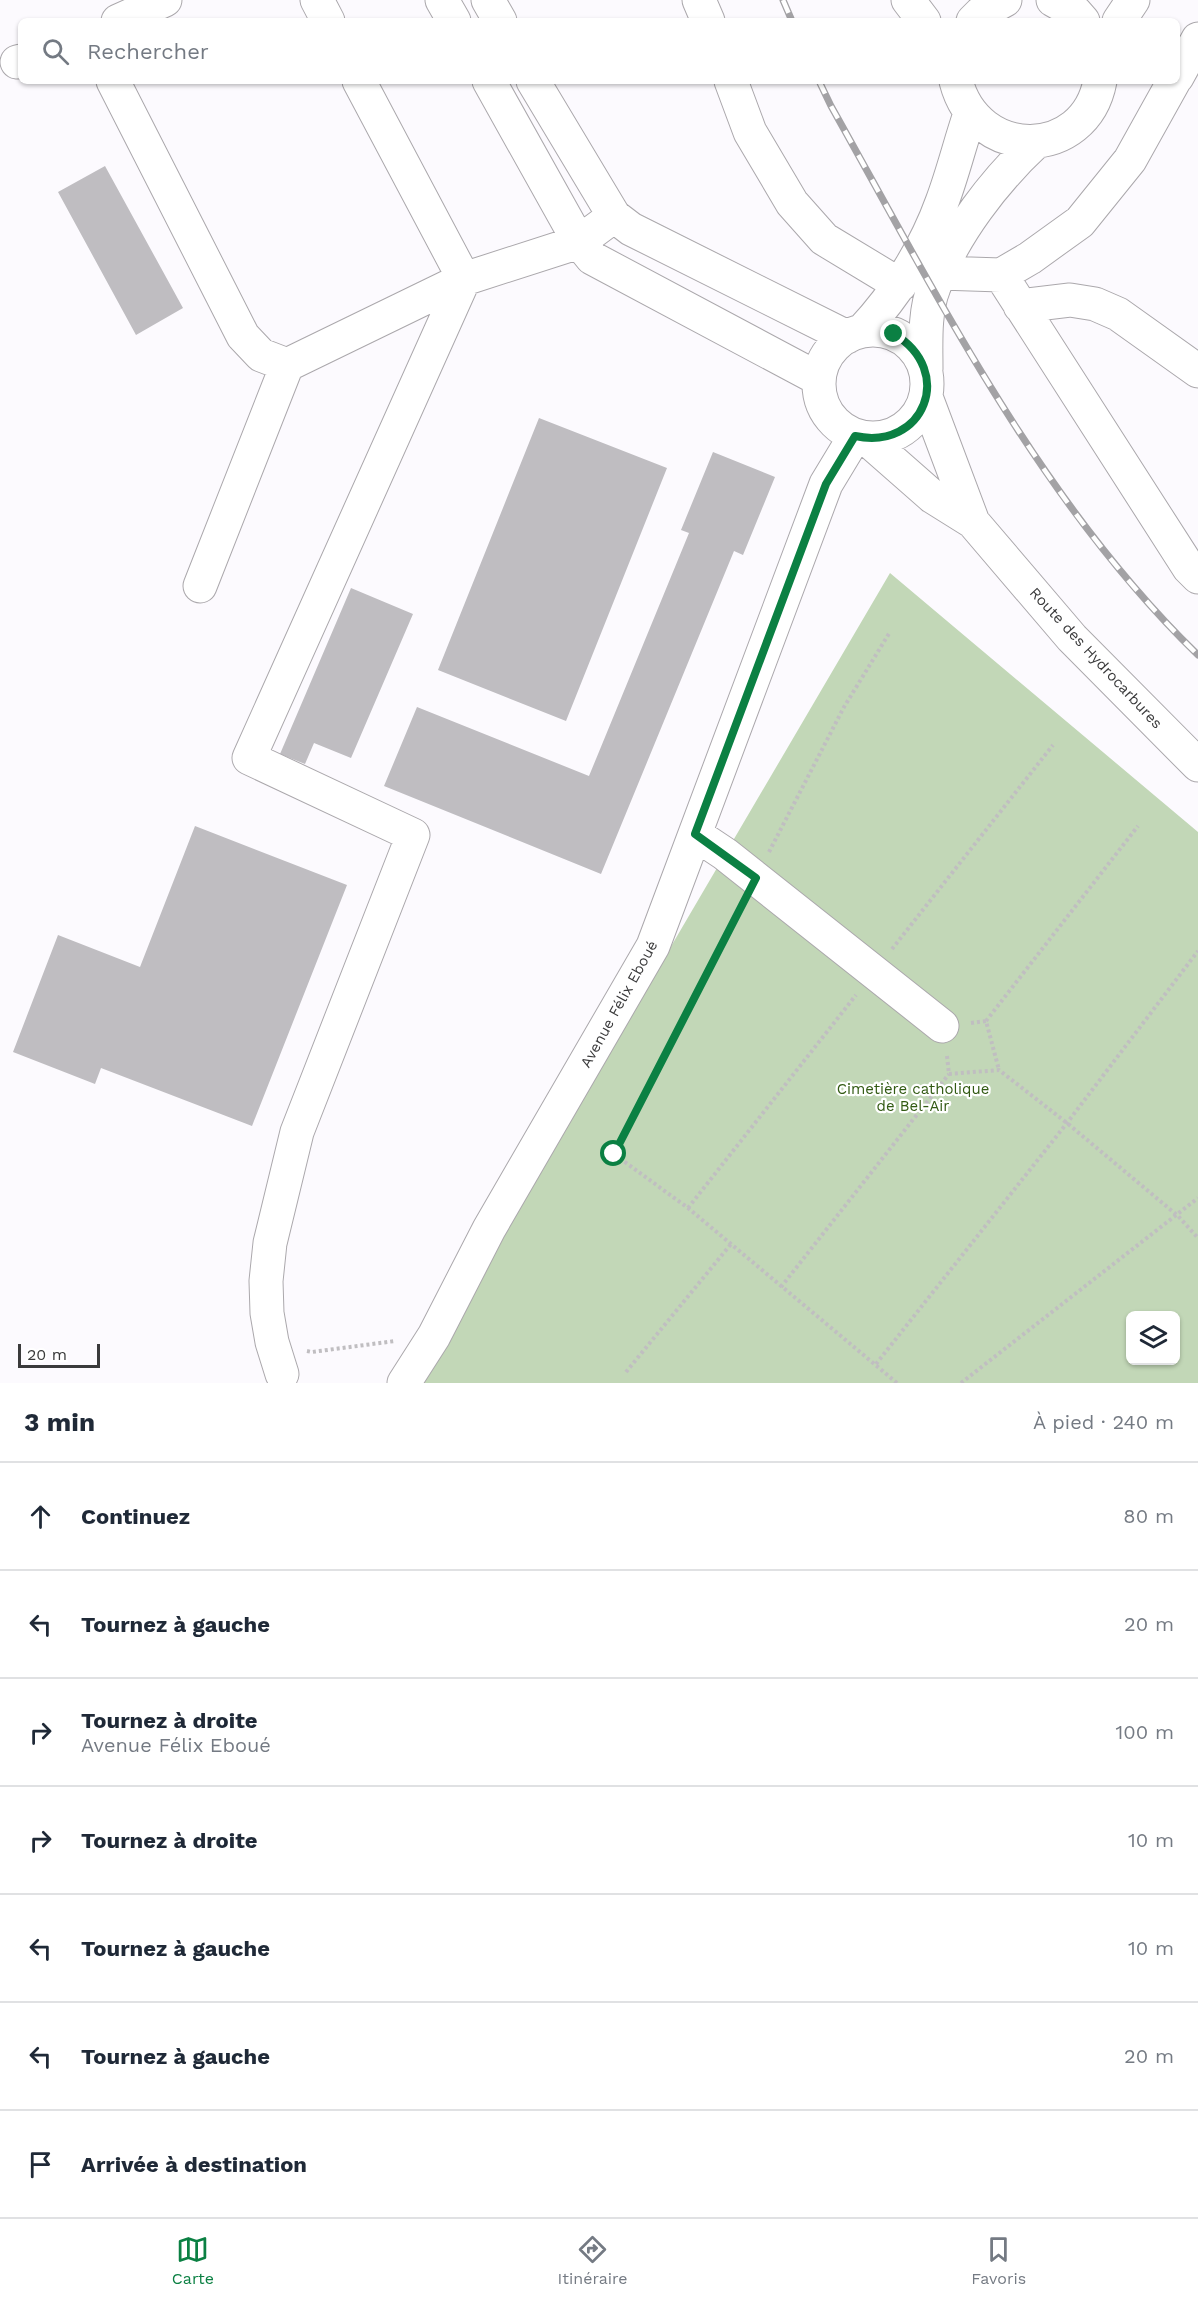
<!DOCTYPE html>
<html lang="fr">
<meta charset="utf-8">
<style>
:root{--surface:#fff;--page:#f2f2f3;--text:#1f2937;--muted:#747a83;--line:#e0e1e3;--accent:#0b8043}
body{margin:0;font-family:"Work Sans",sans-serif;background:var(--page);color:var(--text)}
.controls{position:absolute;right:18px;bottom:18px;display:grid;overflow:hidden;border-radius:9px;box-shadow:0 2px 4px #0004}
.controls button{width:54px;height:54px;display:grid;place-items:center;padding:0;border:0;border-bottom:2px solid var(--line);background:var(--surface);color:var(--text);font:30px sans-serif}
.scale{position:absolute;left:18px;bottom:15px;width:82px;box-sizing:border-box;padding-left:6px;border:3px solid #3a3a3b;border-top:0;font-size:16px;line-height:21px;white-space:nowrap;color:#3a3a3b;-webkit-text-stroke:4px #fff;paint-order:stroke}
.stop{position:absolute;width:18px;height:18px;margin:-14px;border:4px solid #0b8043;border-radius:50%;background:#fff}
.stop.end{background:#0b8043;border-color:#fff;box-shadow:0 2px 6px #0008}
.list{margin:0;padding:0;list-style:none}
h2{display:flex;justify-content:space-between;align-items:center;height:78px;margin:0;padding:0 24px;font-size:26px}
h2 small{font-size:20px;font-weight:400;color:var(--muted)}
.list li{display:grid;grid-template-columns:39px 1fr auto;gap:18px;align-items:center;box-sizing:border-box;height:108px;padding:0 24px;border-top:2px solid var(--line)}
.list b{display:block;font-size:22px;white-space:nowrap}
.list p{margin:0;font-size:20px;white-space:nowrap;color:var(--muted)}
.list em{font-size:20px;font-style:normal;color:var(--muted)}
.icon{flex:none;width:33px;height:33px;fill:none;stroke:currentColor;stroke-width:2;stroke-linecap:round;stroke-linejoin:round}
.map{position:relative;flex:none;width:1198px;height:1383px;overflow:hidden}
.search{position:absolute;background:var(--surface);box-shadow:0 2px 4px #0004;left:18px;right:18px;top:18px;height:66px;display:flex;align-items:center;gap:15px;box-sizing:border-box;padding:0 21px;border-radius:9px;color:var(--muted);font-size:22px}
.sheet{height:834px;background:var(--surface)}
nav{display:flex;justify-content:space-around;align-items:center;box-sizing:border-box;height:84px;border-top:2px solid var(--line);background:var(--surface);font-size:16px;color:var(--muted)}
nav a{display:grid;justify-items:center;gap:3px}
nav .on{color:var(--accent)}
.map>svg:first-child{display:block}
.green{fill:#c2d7b7;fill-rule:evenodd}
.building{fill:#bfbdc1}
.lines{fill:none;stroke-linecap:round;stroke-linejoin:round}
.minor-casing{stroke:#aba8ac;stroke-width:35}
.path{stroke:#c0bec1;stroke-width:4;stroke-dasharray:3 3;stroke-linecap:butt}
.minor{stroke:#fff;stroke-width:33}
.rail-casing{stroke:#a3a2a5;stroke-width:7}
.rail{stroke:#fff;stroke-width:4.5;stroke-dasharray:14;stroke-linecap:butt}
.route{stroke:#0b8043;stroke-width:8}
.labels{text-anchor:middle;stroke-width:4.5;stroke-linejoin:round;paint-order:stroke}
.street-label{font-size:15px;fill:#3a3a3b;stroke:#fff}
.park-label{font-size:15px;fill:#325a13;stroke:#fff}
</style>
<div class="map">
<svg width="1198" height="1383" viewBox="0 0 1198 1383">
<rect width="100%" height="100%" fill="#fcfafe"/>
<path class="green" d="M890,573L1198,832V1383H415ZM1130,1316H1176V1360H1130Z"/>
<path class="building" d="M105,166L183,308L136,335L58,192Z
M539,418L667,468L566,721L438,670Z
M713,452L775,477L743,555L734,551L601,874L384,786L417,707L589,776L689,533L681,530Z
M351,588L413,614L351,758L314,743L305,764L280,754Z
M195,826L347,885L252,1126L101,1068L95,1084L13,1052L58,935L140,967Z"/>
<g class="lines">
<g class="minor-casing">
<path id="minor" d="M317,0L328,21
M442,0L454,21
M488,0L500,21
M699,0L708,21
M908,0L924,21
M1053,0L1076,13L1083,21
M118,21L165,0
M973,21L981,13L1005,0
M1119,21L1133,0
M17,62L21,61
M1177,77L1198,39
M113,81L243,336L261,355L287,365
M359,81L464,279
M489,81L579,242L592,258L819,379
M533,81L614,216L631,229L847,337
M731,81L750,132L792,203L824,239L900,285
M956,81C977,162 1085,161 1100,81
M940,273L1001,275L1030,258L1080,222L1130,160L1174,81
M1001,275L1189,568L1198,577
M1020,306L1070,300L1095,304L1118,314L1198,371
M819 384a54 54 0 1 1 108 0a54 54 0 1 1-108 0Z
M862,331C896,295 925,249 942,202C953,173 960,143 970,114
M926,369C926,342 924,312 934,287C953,234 995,180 1036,142
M926,397L973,522
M867,439L933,497L973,522L1072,638L1198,765
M200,586L287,365L464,279L579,242L614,216
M695,834L725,854L942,1026
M282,1374L272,1342L267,1313L266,1281L270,1243L297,1132L413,835L249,758L464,279
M404,1383L434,1336L489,1229L653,946L826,484L855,436"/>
</g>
<path class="path" d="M769,852L844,707L890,632
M742,904L614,1154L688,1208L897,1383
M892,949L1053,745
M986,1021L1138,826
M971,1023L986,1021L999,1070
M947,1056L949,1074L999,1070L1067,1123L1178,1216L1198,1238
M688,1208L856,995
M781,1287L949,1074
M307,1351L312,1352L395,1341
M876,1364L1067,1123L1198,951
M626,1372L731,1244
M961,1383L1198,1198"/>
<use href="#minor" class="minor"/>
<g class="rail-casing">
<path id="rail" d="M783,0L792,21
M819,81L831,106C937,295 1040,502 1198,655"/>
</g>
<use href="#rail" class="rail"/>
</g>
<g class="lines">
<path class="route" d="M614,1154L756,878L695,834L826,484L855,436C924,451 956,371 894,334"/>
</g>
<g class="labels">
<g class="street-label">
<text transform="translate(1096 658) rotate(47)" y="5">Route des Hydrocarbures</text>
<text transform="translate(619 1004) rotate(-61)" y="5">Avenue Félix Eboué</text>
</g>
<g class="park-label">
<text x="913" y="1094">Cimetière catholique<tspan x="913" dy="17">de Bel-Air</tspan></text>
</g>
</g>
</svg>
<div class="controls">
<button><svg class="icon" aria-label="layers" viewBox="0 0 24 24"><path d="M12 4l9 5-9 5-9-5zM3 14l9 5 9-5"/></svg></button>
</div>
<div class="scale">20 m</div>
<div class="stop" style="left:614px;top:1154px"></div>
<div class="stop end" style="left:894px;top:334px"></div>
<div class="search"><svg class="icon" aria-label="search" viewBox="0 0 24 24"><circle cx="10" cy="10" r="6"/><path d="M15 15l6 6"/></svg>Rechercher</div>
</div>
<section class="sheet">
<h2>3 min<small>À pied · 240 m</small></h2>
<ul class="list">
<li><svg class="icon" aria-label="ahead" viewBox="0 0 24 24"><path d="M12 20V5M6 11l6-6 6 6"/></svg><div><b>Continuez</b></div><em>80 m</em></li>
<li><svg class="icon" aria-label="left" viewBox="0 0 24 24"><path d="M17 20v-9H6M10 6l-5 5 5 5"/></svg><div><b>Tournez à gauche</b></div><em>20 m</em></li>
<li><svg class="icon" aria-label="right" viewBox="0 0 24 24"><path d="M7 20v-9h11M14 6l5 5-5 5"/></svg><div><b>Tournez à droite</b><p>Avenue Félix Eboué</p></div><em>100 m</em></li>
<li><svg class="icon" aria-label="right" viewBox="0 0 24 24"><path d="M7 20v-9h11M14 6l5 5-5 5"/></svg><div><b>Tournez à droite</b></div><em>10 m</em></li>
<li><svg class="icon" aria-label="left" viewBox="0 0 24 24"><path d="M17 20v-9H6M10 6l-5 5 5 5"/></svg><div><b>Tournez à gauche</b></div><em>10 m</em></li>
<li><svg class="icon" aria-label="left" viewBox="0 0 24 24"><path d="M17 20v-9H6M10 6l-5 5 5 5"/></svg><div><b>Tournez à gauche</b></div><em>20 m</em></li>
<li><svg class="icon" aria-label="arrive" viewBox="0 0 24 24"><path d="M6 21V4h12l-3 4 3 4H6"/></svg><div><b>Arrivée à destination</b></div></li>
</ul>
</section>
<nav>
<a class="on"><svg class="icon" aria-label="map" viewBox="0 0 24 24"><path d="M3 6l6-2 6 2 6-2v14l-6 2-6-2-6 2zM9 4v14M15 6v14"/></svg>Carte</a>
<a><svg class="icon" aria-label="directions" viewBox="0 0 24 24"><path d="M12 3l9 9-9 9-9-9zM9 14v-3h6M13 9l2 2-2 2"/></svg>Itinéraire</a>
<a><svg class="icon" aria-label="saved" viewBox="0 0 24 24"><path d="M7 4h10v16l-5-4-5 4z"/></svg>Favoris</a>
</nav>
